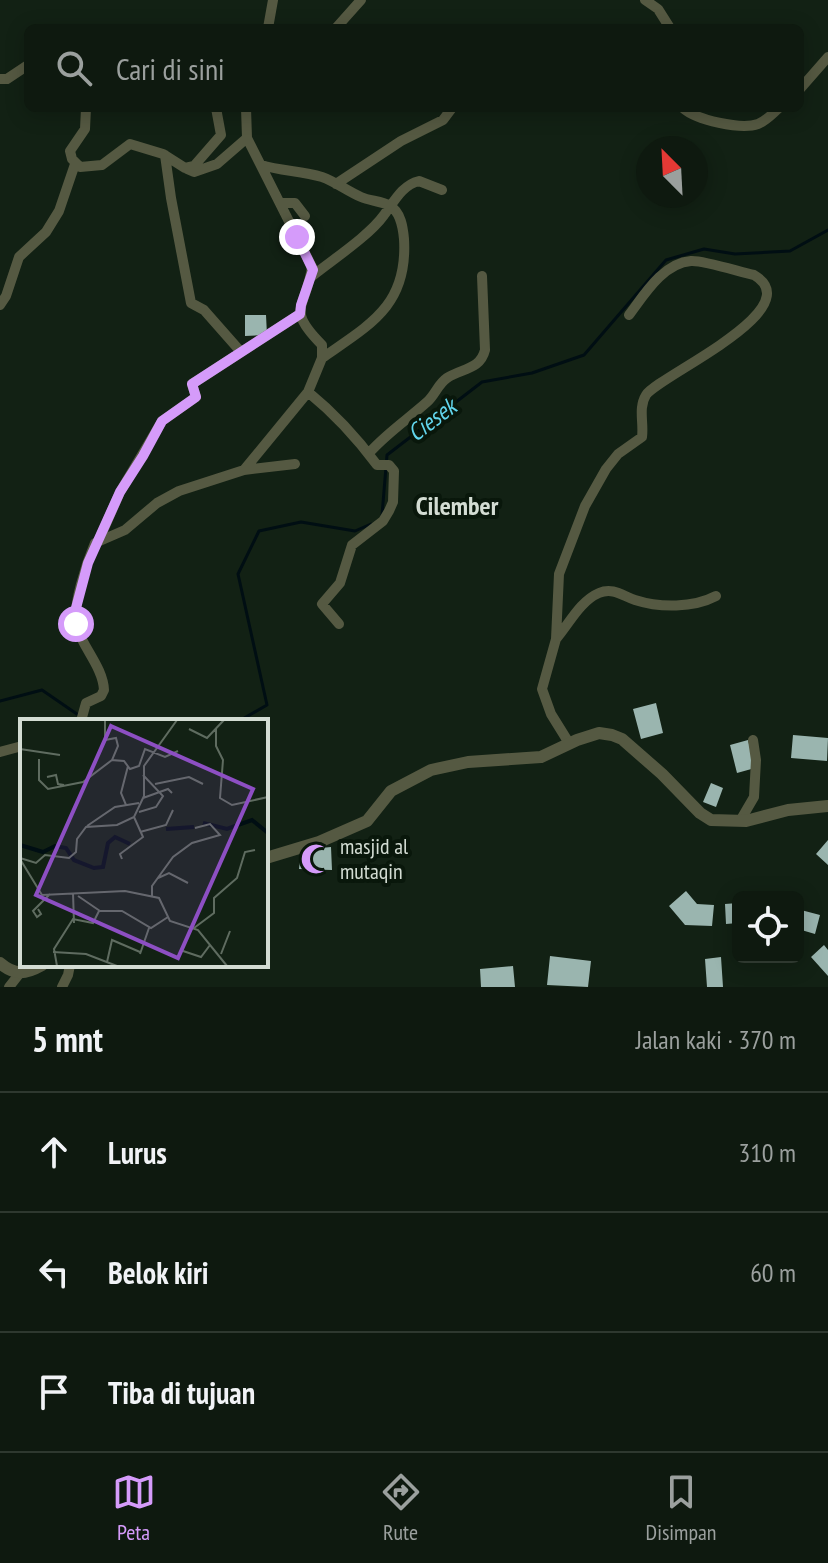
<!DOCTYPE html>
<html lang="id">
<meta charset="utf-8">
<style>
:root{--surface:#0e190f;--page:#1c261d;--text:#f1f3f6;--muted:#9ba09e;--line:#2e382f;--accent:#d59bfa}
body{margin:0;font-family:"PT Sans Narrow",sans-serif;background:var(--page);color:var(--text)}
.controls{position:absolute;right:24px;bottom:24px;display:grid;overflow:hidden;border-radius:12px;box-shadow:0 4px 20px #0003}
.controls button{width:72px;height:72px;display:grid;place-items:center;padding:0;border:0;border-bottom:2px solid var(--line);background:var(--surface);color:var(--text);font:40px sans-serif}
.compass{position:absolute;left:636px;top:136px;width:72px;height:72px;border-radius:50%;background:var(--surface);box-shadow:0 4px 20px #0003;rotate:336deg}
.stop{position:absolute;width:24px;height:24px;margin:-18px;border:6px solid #d59bfa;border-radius:50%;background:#fff}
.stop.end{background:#d59bfa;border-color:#fff;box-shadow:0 2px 8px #0008}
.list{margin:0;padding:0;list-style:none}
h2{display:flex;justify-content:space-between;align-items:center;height:104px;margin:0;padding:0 32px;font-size:34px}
h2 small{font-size:26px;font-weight:400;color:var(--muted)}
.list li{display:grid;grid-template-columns:52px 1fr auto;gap:24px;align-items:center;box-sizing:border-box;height:120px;padding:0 32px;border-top:2px solid var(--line)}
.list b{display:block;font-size:30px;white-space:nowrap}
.list em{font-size:26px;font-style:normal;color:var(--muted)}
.icon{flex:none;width:44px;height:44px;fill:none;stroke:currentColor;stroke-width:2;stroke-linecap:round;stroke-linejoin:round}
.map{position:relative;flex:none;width:828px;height:987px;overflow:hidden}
.search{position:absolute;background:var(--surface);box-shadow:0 4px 20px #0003;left:24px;right:24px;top:24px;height:88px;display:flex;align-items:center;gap:20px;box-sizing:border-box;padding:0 28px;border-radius:12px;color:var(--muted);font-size:30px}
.sheet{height:464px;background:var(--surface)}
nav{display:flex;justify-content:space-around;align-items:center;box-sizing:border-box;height:112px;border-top:2px solid var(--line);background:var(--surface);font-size:22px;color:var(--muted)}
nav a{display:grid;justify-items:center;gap:4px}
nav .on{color:var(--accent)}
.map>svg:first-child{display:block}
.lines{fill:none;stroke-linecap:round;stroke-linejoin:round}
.stream{stroke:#000e13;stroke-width:3}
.building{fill:#9ab5af}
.minor{stroke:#555942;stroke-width:10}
.tertiary{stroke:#555942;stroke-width:12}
.route{stroke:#d59bfa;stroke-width:10}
.labels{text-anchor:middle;stroke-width:8;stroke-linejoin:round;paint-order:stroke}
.poi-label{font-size:22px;fill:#d3dcd3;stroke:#09170b;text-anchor:start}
.water-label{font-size:24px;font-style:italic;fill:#62d6ee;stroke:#09170b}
.quarter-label{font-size:26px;font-weight:bold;fill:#d3dcd3;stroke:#09170b}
.inset-river{fill:none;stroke:#000e13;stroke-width:4}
.inset-road{fill:none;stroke:#5f6c60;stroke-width:2}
.view{fill:#8d4fc3;fill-opacity:0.15;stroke:#8d4fc3;stroke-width:4}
.inset-edge{fill:none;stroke:#d3dcd3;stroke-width:4}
</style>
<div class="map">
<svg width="828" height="987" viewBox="0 0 828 987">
<rect width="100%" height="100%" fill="#122114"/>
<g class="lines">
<path class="stream" d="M382,515L387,455L482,382L532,373L584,355L666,260L704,249L735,254L790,251L828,230
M0,701L42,690L87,721
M239,721L267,705L238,574L259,531L301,522L355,531L371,524"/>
</g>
<path class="building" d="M245,315H266L267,335L245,336Z
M656,703L663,733L641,739L633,709Z
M793,735L828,738L827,761L791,758Z
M748,740L755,768L737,773L730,745Z
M711,783L723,788L716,807L703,802Z
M828,840V865L816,854Z
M331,847L332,870L299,869L301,850Z
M686,891L697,904L714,905L712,926L685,925L669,906Z
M738,903V923L726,924L725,904Z
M801,910L820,915L815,934L798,929Z
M824,945L828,950V976L811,957Z
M550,956L591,961L588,987L547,985Z
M721,957L723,987H707L705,959Z
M513,966L515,987H481L480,969Z"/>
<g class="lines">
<path class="minor" d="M645,0L658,9L670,28
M268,28L273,0
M336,28L361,0
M0,79H7L28,65
M800,89L828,57
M86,108L85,129L70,151L72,159L80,167L102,165L130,144L163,154L185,168L194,166L221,135L216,108
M683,108C696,120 741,130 758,124C766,121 772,114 779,108
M165,155L171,198L191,303L204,310L241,352
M261,165C281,171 302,171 322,177C336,182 347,191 361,197C370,201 382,201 390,206C401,212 403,228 404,239C408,305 371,324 322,358
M187,169L194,172L217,164L247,138
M336,184L401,141L443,120L452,108
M281,203H295L305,216
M311,277C332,260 369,236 384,215C394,202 402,185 419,181L442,190
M0,305L6,296L19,257L46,232L59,211L75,164
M308,392C335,414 357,438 377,465H389L394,471L393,502L389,511L383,521L352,545L340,583L322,604L339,624
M370,452C387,433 408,419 427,402C435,395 438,384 447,378C462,368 480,370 485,350L482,276
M244,470L295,464
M99,540L120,492L162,421L196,397L192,384L300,314
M556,639C569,624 580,601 599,593C613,587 623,596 635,600C660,608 693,608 716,596
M81,721L86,703L101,696L104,690C103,668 84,649 77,628C71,608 87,562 95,543L125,530L157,503L179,491L244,470L308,392L322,358V345C285,308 306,309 312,267L247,138L246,108
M569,743L551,714L542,689L556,639L559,574L585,506L606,469L618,454L642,437C644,423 638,408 646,395C658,376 812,309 754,275C740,272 703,260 691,261C663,263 644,295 629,315
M0,752L22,746
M740,821L754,797L756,760L753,740
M9,987L20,973
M62,987L68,975L70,965"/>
<path class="tertiary" d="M266,858L319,842L367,821L391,791L431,770L468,762L541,757L577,740L599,733L612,735L622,739L662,774L700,813L711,820L746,821L788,810L828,806
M0,963C15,976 26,974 42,965"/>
</g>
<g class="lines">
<path class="route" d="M76,624V608L88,563L120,492L143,456L162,421L196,397L192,384L300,314L301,305L313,270L297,237"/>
</g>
<defs>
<g id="mosque-bare" transform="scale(2.4)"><path d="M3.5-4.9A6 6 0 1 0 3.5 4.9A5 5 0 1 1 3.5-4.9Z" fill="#d59bfa" stroke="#09170b" stroke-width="2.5" paint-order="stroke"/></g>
</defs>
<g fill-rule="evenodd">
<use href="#mosque-bare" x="316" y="859"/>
</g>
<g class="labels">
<g class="poi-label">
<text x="340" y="854">masjid al<tspan x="340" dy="25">mutaqin</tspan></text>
</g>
<g class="water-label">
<text transform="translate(432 420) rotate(-37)" y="8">Ciesek</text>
</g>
<g class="quarter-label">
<text x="457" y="515">Cilember</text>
</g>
</g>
<g transform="translate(20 719)">
<rect width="248" height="248" fill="#122114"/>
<path class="inset-river" d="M183,104L207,110L232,101L248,114M146,110L174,108M0,126L23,133L35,127L46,129L54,141L74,149L83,148L88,124L95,118L110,125"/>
<path class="inset-road" d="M85,1V21L96,19L98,27L92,41L104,42L110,50L119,47L125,30L145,38L158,32M169,10L187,19L204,1M196,10V27L203,41L200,79L212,86L248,78M0,30L40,36M19,40V61L28,70L63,63L92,41M27,58L36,56L38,65L44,66M135,65L169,58L183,65M123,79L148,70L152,74M106,86L101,74L108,47M119,93L136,88L143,77L123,56M67,107L95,88L119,84M120,113L146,106L153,91M0,139L16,144L25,136L49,139L56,133L57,120L66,108L97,106L114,98L124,77V47L157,1M0,140L22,176L105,172L139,179L150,202L178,211L207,247M102,140L100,135L123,118L114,98M138,159L149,154L168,164M53,174L54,204M58,177L80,192M132,178V167L153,138L172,124L200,116L190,105L175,109M18,190L21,195L17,198L13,192L30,175M174,209L194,194V179L217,159L225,133L235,131M163,232L181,238L190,226M33,233L66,235L97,247M120,235L129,209M201,235L210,212M87,243L92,221L120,233M37,247L34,230L53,200L73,204L79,192H102L131,209L148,198"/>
<path class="view" d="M91,7L233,70L158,239L16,176Z"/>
<rect width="248" height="248" class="inset-edge"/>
</g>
</svg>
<div class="controls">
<button><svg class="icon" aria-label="locate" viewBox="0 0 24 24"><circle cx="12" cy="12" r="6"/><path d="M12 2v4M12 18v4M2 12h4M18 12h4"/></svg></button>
</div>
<svg class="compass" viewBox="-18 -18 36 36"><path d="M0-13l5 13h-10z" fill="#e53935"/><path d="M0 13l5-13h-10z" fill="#9ba09e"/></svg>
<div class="stop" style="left:76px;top:624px"></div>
<div class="stop end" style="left:297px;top:237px"></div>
<div class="search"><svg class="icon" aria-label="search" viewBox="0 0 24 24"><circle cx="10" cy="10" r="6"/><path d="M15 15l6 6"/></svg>Cari di sini</div>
</div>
<section class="sheet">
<h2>5 mnt<small>Jalan kaki · 370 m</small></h2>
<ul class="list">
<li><svg class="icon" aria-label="ahead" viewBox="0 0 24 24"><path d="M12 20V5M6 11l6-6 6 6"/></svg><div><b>Lurus</b></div><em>310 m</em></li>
<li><svg class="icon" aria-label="left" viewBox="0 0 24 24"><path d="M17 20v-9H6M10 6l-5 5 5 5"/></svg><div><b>Belok kiri</b></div><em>60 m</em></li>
<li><svg class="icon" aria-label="arrive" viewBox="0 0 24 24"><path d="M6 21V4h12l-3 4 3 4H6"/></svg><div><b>Tiba di tujuan</b></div></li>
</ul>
</section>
<nav>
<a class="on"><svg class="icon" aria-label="map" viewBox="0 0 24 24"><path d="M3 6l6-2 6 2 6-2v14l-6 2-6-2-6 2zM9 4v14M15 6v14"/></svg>Peta</a>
<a><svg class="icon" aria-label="directions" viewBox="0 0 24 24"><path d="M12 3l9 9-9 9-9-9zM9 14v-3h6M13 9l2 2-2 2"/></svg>Rute</a>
<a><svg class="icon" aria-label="saved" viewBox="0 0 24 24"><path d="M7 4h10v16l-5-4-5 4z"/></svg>Disimpan</a>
</nav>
